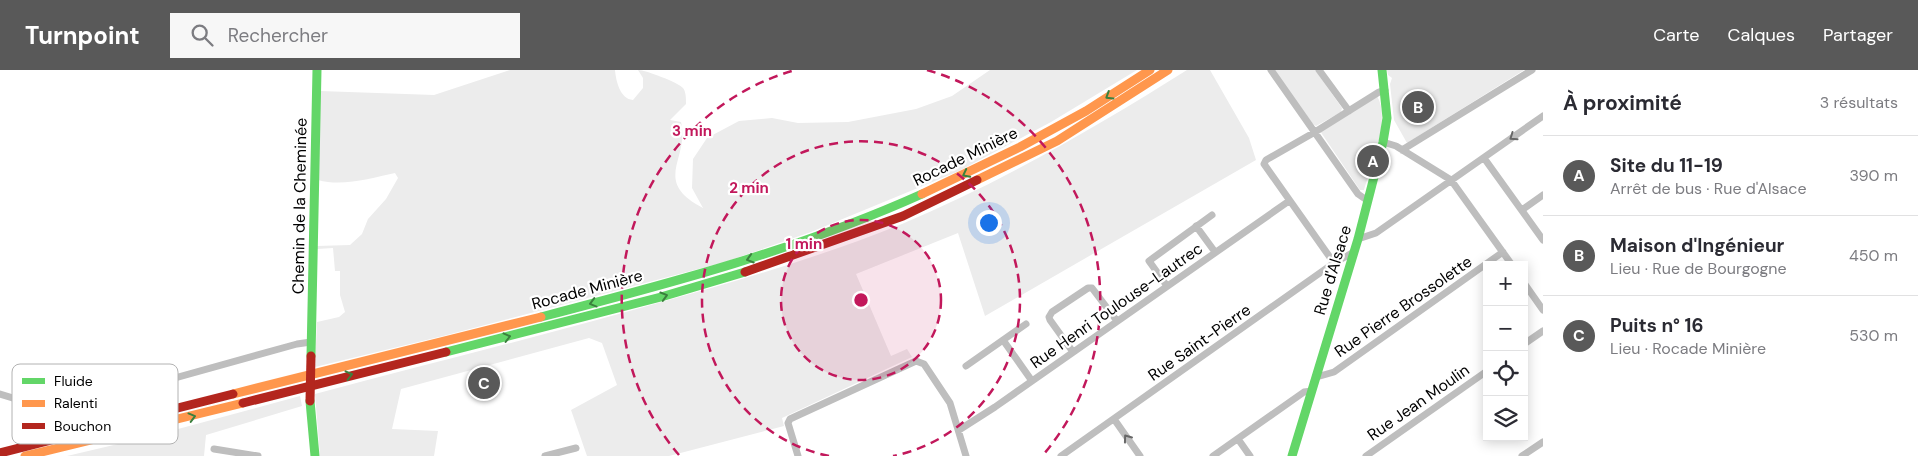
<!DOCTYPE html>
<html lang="fr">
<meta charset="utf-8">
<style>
:root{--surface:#fff;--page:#f7f7f7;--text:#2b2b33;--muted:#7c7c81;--line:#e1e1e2;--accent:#595959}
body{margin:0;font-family:"DM Sans",sans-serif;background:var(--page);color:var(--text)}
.controls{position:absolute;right:15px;bottom:15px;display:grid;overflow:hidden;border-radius:0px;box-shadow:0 2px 12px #0003}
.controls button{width:45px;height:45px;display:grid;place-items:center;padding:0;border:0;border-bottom:1px solid var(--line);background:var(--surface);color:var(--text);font:25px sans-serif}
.you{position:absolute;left:988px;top:152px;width:18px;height:18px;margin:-12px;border:4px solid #fff;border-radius:50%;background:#1a73e8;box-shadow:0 0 0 8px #1a73e833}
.badge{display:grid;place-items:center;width:32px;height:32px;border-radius:50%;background:var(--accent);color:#fff;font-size:16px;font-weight:700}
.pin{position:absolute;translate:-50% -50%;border:2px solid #fff;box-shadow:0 1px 5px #0006}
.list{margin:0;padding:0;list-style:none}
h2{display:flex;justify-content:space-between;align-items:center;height:65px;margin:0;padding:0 20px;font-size:21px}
h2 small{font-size:16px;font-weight:400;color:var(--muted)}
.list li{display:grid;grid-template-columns:32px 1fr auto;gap:15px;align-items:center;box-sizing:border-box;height:80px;padding:0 20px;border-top:1px solid var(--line)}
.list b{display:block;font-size:19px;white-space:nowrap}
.list p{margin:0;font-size:16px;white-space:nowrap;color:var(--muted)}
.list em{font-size:16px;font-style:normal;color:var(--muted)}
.icon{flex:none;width:28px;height:28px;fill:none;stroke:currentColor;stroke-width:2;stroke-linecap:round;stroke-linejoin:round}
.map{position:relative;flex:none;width:1543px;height:386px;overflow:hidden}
header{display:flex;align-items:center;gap:30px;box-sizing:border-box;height:70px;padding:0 25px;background:var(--accent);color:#fff}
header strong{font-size:24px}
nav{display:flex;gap:28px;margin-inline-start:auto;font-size:18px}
.search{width:350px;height:45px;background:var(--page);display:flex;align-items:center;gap:12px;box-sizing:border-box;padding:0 18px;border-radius:0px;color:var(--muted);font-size:19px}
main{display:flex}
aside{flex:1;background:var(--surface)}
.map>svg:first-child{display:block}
.green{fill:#ececec}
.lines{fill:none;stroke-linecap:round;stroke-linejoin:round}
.street{stroke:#bebebe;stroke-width:7}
.fast{stroke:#63d668;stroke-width:9}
.slow{stroke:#ff974d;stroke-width:9}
.jam{stroke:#b3261e;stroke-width:9}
.jam-bridge{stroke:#b3261e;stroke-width:9}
.oneway{stroke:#3b803e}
.oneway2{stroke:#686868}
.ring{fill:none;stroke:#c2185b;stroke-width:2.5;stroke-dasharray:9 6}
.labels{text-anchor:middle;stroke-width:4.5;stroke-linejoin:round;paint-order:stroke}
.street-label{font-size:16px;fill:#000;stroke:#fff}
.key{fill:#fff;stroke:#b2b2b2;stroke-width:1}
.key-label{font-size:14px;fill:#000}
.centre{fill:#c2185b;stroke:#fff;stroke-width:2.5}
.ring-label{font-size:15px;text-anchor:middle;font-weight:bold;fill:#c2185b;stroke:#fff;stroke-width:4.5;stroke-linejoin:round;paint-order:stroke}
</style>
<header>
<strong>Turnpoint</strong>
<div class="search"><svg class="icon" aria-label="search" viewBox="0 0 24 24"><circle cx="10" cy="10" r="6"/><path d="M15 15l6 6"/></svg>Rechercher</div>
<nav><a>Carte</a><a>Calques</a><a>Partager</a></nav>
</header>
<main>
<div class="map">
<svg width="1543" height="386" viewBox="0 0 1543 386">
<rect width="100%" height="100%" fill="#fff"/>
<path class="green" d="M510,0H615C616,11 620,29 633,30L643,18V8L638,0C646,0 679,13 683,18C686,22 686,28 686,34L670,50L681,52C690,89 651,111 703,138L692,118L693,89L707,68L739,51L772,48L798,53L848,52L916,39L952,26L990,0H1137L1051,52L959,101L811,162L725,192L443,266L315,297L317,252L339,247L345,242L340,225V201H335L333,178L317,179V176L350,175L362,164L368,149L386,129L398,108L395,103C371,108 343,117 318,110L320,21L434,25Z
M1187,0H1210L1249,68L1256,90L985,246L958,163L856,204L891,286L907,279L912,287L782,348L784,356L669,386H587L571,340L617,315L602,273L589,268L401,319L392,359L438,361L434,386H320L315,324C432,293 549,264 665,231C745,209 825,185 902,154C1000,113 1098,56 1187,0Z
M1274,0H1315L1342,38L1341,42L1316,56L1313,54Z
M1387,0H1524L1407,73L1394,50L1390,14L1392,8L1388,5Z
M1377,26C1391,49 1371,96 1364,120H1360L1320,61Z
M300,326L302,336L206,365L204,386H67L152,366Z"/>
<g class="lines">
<path class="street" d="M1271,0L1358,124L1368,131
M1319,0L1349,41
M1383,72L1396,76L1451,110L1512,195
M1402,80L1532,0
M1484,88L1543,170
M1522,140L1543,125
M1196,156L1215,182
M1358,169L1376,163L1543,46
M1334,193L1264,94L1266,90L1315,62L1379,22L1385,20
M1524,213L1543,240
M1167,216L1149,191L1212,145
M1003,270L1032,311
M1524,274L1543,261
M1073,282L1050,250L1049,247L1052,242L1088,218H1092L1117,251
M966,296L1026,254
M1316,306H1320L1334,302L1503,182
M0,324L49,339L60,340L297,274L311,272
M1114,349L1140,386
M959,360L995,337L1289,131
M1238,369L1250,386
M214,379L258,386
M545,386L576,378
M798,386L788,353L790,349L916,291L924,294L950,333L966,386
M1061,386L1334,193L1354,182
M1213,386L1304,322L1312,321
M1366,386L1487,301
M1522,386L1543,372"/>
<path class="fast" d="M541,247C671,213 800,179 922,124
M446,282L661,227L745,202
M311,286L317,0
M310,331L315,386
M1292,386L1358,169L1383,72L1387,48L1382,0"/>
<path class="slow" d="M977,110L1057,71L1168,0
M922,124L1020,77L1086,41L1150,0
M233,324L541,247
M25,386L243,333"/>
<path class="jam" d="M745,202L903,146L977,110
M243,333L446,282
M0,383L233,324"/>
<path class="jam-bridge" d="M310,331L311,286"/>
</g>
<defs><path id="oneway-chevron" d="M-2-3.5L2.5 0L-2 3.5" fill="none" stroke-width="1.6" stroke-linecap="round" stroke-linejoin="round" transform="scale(1.25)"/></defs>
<g class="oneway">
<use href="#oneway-chevron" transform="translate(1109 26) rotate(148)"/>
<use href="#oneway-chevron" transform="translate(966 104) rotate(153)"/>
<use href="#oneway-chevron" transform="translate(750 189) rotate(163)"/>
<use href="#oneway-chevron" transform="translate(664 226) rotate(-16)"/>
<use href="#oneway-chevron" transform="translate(593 233) rotate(165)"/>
<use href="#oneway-chevron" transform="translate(507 267) rotate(-14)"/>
<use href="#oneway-chevron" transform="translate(349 305) rotate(-14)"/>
<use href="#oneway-chevron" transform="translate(192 347) rotate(-15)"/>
</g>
<g class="oneway2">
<use href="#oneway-chevron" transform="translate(1513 67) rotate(145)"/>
<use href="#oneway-chevron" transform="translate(1127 368) rotate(-126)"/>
</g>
<circle cx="861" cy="230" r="80" fill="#c2185b" fill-opacity=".12"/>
<g class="ring">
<circle cx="861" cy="230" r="80"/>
<path d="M829 386A159 159 0 1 1 893 386"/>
<path d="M679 385A239 239 0 0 1 795 0M927 0A239 239 0 0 1 1043 385"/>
</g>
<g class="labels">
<g class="street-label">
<text transform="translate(965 86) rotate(-26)" y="6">Rocade Minière</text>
<text transform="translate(299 136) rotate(-89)" y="6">Chemin de la Cheminée</text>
<text transform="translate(1332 200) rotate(-73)" y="6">Rue d'Alsace</text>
<text transform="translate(587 219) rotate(-15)" y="6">Rocade Minière</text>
<text transform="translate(1116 235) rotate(-35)" y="6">Rue Henri Toulouse-Lautrec</text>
<text transform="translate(1403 236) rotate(-35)" y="6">Rue Pierre Brossolette</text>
<text transform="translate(1199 272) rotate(-35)" y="6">Rue Saint-Pierre</text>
<text transform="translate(1418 332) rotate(-35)" y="6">Rue Jean Moulin</text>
</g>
</g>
<rect x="12" y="294" width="166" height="80" rx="8" class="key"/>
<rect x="22" y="308" width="23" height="6" fill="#63d668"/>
<rect x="22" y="330" width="23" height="7" fill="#ff974d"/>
<rect x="22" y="353" width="23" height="6" fill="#b3261e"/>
<g class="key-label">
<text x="54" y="316">Fluide</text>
<text x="54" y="338">Ralenti</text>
<text x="54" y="361">Bouchon</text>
</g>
<circle cx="861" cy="230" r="8" class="centre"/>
<g class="ring-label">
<text x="692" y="66">3 min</text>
<text x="749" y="123">2 min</text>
<text x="804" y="179">1 min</text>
</g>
</svg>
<div class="controls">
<button>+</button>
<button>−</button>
<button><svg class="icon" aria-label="locate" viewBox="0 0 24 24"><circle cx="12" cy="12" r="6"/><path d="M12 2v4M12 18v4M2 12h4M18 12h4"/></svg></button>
<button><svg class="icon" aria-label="layers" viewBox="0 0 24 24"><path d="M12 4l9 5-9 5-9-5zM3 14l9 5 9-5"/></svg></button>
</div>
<div class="you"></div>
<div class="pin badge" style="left:1373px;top:91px">A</div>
<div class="pin badge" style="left:1418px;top:37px">B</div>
<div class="pin badge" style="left:484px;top:313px">C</div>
</div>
<aside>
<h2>À proximité<small>3 résultats</small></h2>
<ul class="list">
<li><span class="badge">A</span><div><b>Site du 11-19</b><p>Arrêt de bus · Rue d'Alsace</p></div><em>390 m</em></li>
<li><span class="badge">B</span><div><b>Maison d'Ingénieur</b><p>Lieu · Rue de Bourgogne</p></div><em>450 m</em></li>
<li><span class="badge">C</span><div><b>Puits n° 16</b><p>Lieu · Rocade Minière</p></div><em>530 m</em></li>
</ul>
</aside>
</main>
